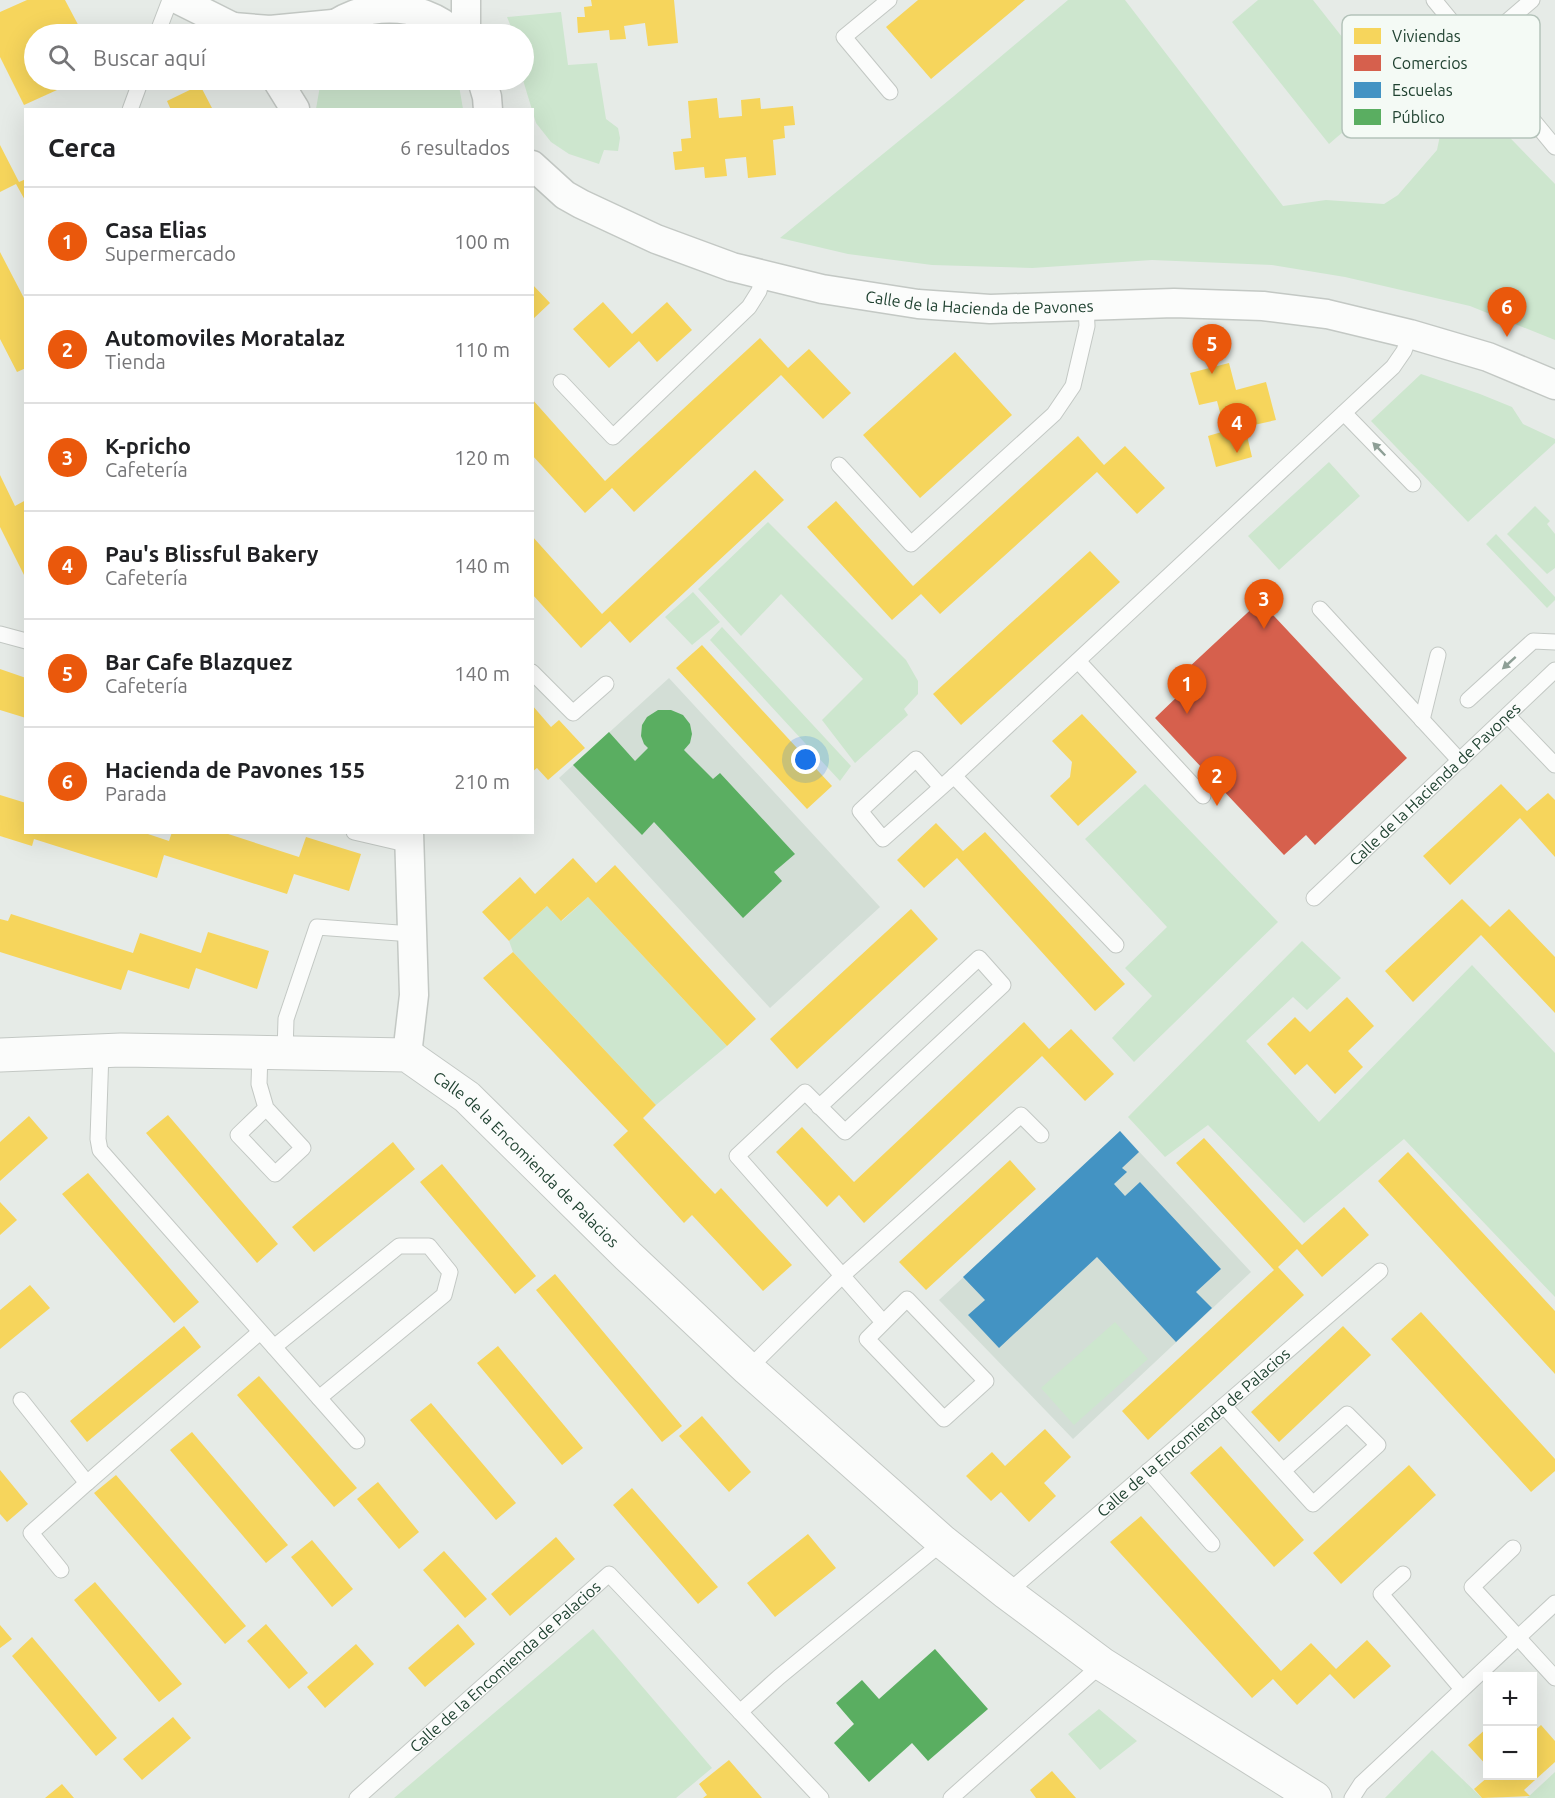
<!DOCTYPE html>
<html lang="es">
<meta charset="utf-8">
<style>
:root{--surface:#fff;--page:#f6f6f6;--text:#202124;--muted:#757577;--line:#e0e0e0;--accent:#ea580c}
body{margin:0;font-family:Ubuntu,sans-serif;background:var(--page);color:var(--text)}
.controls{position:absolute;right:18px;bottom:18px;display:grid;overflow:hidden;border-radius:0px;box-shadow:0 6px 24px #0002}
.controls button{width:54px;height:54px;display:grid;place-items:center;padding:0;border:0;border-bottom:2px solid var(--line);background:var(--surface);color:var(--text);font:30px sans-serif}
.you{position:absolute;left:806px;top:760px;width:21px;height:21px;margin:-15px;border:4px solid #fff;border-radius:50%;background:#1a73e8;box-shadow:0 0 0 9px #1a73e833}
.badge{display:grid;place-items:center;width:39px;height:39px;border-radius:50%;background:var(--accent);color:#fff;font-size:20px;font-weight:700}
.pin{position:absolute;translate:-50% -50px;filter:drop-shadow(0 2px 3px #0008)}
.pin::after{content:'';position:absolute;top:32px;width:21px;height:18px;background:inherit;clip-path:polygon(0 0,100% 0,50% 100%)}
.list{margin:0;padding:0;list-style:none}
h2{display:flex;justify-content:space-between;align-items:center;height:78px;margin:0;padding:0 24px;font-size:26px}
h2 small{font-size:20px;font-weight:400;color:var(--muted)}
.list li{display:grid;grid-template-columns:39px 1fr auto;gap:18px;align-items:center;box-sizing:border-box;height:108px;padding:0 24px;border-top:2px solid var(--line)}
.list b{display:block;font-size:22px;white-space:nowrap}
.list p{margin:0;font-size:20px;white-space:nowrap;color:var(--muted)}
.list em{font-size:20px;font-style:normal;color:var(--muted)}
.icon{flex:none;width:33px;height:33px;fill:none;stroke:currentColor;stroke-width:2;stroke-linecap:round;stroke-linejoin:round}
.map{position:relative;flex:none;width:1555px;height:1798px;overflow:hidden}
.search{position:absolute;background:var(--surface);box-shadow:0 6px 24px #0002;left:24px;top:24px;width:510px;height:66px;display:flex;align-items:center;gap:15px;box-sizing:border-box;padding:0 21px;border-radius:33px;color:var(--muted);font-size:22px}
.panel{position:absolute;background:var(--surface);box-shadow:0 6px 24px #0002;left:24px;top:108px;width:510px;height:726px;border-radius:0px}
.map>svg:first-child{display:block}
.built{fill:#d3ded6}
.green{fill:#cde6ce}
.homes{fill:#f6d55c}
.shops{fill:#d6604d}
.schools{fill:#4393c3}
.public{fill:#5aae61}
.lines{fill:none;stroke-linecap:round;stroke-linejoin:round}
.service-casing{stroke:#c3c8c4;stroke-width:17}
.minor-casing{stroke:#c3c8c4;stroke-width:31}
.tertiary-casing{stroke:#c3c8c4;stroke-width:35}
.service{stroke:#fbfcfb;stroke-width:15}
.minor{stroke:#fbfcfb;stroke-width:28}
.tertiary{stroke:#fbfcfb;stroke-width:33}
.oneway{fill:#8e9f96}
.labels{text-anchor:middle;stroke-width:6;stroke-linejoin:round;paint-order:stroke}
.street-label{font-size:16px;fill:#204231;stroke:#f4faf5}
.key{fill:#f4faf5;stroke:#b4c3ba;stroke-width:1.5}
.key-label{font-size:16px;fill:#204231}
</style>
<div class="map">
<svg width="1555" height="1798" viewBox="0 0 1555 1798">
<rect width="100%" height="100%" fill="#e6ebe7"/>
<path class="built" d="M669,678L880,907L770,1008L559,778Z
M1120,1131L1251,1272L1073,1439L939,1300Z"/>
<path class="green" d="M1068,0H1125L1283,206L1326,200L1384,204L1398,195L1437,150L1451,82L1481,108L1555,184V340L1470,306L1345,277L1272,265L1152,260L1032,268L932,265L848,254L780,238L954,96Z
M1258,0H1313L1387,94L1329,144L1232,22Z
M561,12L568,65L597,63L606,119L618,128L620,138L618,151L604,150L599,164L569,154L551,142L536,123L523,80L524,34H514L507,17Z
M321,80H458L463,109H316Z
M1421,374L1480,394L1512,407L1523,424L1555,439V443L1468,522L1371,421Z
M1329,462L1360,496L1279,570L1248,536Z
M1535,506L1550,521L1547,524L1555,534V568L1547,574L1507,534Z
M768,522L906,660L918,681V694L904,709L908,715L855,763L822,720L863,679L781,594L741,636L698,589Z
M1496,534L1555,597V600L1547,608L1486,544Z
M693,592L720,622L692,645L665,617Z
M722,627L851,766L840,781L710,640Z
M1145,784L1278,922L1134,1062L1112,1038L1152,996L1125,968L1167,927L1085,839Z
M588,897L727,1046L656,1105L513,952L509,941L547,906L562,921Z
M1302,941L1341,978L1307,1010L1293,997L1246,1041L1319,1122L1472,965L1555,1053V1297L1404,1139L1304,1223L1208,1125L1165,1157L1128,1117Z
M1115,1322L1148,1359L1074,1425L1041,1388Z
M593,1629L712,1768L676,1798H394Z
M1099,1709L1137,1741L1100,1770L1068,1734Z
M1432,1750L1482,1798H1385Z
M1555,1772V1798H1527Z"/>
<path class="homes" d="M27,0H65L83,34H34V80H79L24,105L0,57V12Z
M591,0H674L678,43L648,46L645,23L624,26L626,39L610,40L609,30L578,33L577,17H585L584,7L592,6Z
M918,0H1025L931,79L886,27Z
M200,85L213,110H171L167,101Z
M717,98L719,118L742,116L741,100L760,98L761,109L793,106L795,125L784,126L785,138L773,140L776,175L748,178L746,157L725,159L727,176L705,178L704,167L675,170L673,152L682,151L681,139L691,138L688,101Z
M0,145L19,182L26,179V202L16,184L0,192Z
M0,252L26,302V368L17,372L0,339Z
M532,284L550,303L532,320Z
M603,302L632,334L667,302L692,330L657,362L639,341L609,368L573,329Z
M760,338L788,368L809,349L851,393L823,419L781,375L634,512L612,488L585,513L532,455V399L605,481Z
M955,352L1012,415L920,498L863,435Z
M1229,363L1236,390L1266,382L1276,420L1245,427L1252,457L1216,467L1208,436L1225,431L1217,401L1199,405L1190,373Z
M1078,436L1104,465L1125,446L1165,488L1137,514L1097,472L940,614L921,594L892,620L807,527L836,501L913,586Z
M755,470L784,500L630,643L610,621L581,648L532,594V536L602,614Z
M0,475L15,506L26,500V579L0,527Z
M1090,551L1120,582L961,725L933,694Z
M702,645L832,786L807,809L676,668Z
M0,669L26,678V718L0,710Z
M532,705L551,727L559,720L585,748L548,780L537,768L532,772Z
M1082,714L1137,772L1078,826L1050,796L1070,777L1072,762L1052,741Z
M1501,784L1527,811L1548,793L1555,800V857L1520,818L1450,885L1423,856Z
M0,795L26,803V832H142L169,841L172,832H222L299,857L306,837L361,854L349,891L294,874L287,894L164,855L157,878L34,839L32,846L0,836Z
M936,823L963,851L985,832L1125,984L1095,1011L957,858L924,888L897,860Z
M573,858L596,883L615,865L756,1019L727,1046L588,897L561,921L547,906L509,941L482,912L520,877L535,894Z
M1462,899L1490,927L1509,909L1555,957V1013L1481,935L1413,1002L1385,971Z
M911,909L938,939L797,1069L770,1039Z
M11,914L133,953L140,933L201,953L208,932L269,951L257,989L196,968L189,989L128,970L121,990L0,952V919L8,921Z
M513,952L656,1105L643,1118L715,1194L721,1188L792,1265L763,1291L692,1215L684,1223L613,1145L628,1131L483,978Z
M1347,997L1374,1026L1348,1051L1363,1067L1335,1094L1307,1064L1295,1075L1267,1044L1295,1017L1310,1032Z
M1024,1022L1049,1049L1071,1029L1114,1074L1085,1101L1042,1056L864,1223L839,1195L827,1207L776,1152L802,1127L854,1182Z
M168,1115L278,1244L257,1263L146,1133Z
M29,1116L48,1138L0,1181V1142Z
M1204,1138L1302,1245L1344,1207L1369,1235L1322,1277L1297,1249L1278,1267L1304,1295L1148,1440L1122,1411L1274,1270L1176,1163Z
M393,1142L415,1169L314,1252L292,1227Z
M1408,1152L1555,1311V1374L1378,1181Z
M1010,1160L1036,1189L926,1290L899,1262Z
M442,1164L536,1276L515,1294L420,1182Z
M88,1173L199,1302L174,1323L62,1194Z
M0,1202L17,1220L0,1235Z
M555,1274L682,1426L662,1442L536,1290Z
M30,1285L50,1308L0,1349V1310Z
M1421,1312L1555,1459V1471L1531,1492L1391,1339Z
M184,1326L201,1347L87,1442L70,1421Z
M1343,1326L1371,1355L1279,1442L1251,1412Z
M498,1346L583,1448L562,1465L477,1363Z
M259,1376L357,1488L334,1507L237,1395Z
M431,1403L516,1503L496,1520L410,1420Z
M702,1416L751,1472L729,1492L679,1436Z
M1045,1429L1071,1457L1044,1483L1056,1496L1029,1522L1001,1492L991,1501L966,1476L992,1452L1005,1466Z
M192,1432L288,1545L266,1563L170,1450Z
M1221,1446L1304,1540L1274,1567L1190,1473Z
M1409,1465L1436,1495L1341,1584L1313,1553Z
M0,1470L28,1504L7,1522L0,1514Z
M116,1475L246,1626L225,1644L94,1493Z
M378,1482L419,1532L399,1549L357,1499Z
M632,1488L718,1587L698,1604L613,1505Z
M1141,1516L1281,1671L1311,1643L1336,1669L1367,1640L1391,1666L1354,1699L1330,1674L1297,1705L1273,1679L1252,1698L1110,1542Z
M808,1534L836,1568L775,1617L747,1583Z
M556,1537L575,1559L510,1616L491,1594Z
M312,1540L353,1589L332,1607L291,1557Z
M444,1551L487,1599L465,1618L423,1570Z
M95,1582L182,1684L159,1702L74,1600Z
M266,1624L308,1673L289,1689L247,1641Z
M458,1624L475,1644L425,1687L408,1668Z
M0,1625L12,1639L0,1648Z
M32,1637L117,1738L96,1756L12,1656Z
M356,1644L374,1664L325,1708L307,1687Z
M173,1717L191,1738L142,1780L123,1759Z
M1541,1725L1555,1741V1762L1524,1790L1530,1796L1482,1798L1474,1789L1489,1776H1532V1733Z
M1488,1727V1767L1468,1745Z
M729,1760L762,1798H703L707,1795L699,1784Z
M1052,1771L1076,1798H1036L1030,1790Z
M62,1784L74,1798H45Z"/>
<path class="shops" d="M1260,601L1407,758L1315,845L1306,835L1284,855L1155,718L1181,693L1172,683Z"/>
<path class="schools" d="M1120,1131L1139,1152L1122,1168L1127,1172L1114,1184L1125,1196L1140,1182L1221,1269L1196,1292L1212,1308L1176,1342L1097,1257L999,1348L968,1315L985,1300L963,1277Z"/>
<path class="public" d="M658,710H671L683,715L690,724L692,734L690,743L684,750L713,779L720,773L795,854L774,872L782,881L743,918L654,822L642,835L573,765L609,732L635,761L648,748L644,744L641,736L642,725L647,717Z
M935,1649L988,1709L928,1761L912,1743L869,1782L834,1743L854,1724L836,1703L862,1680L879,1699Z"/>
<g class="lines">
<g class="service-casing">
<g id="service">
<path d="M889,0L844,37L890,92"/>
<path d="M1434,0L1555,147"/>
<path d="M157,34L170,0"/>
<path d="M1475,49L1532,0"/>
<path d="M130,110L141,80"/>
<path d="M561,382L613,437L749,307L759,291L763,275"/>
<path d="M1344,413L1413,484"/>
<path d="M839,465L911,544L1054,414L1073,386L1087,326L1086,307"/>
<path d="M1320,609L1460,761"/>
<path d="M0,634L26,641"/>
<path d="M1078,661L1203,796"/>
<path d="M532,672L573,713L606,684"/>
<path d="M1468,700L1533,641L1555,642"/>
<path d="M1508,716L1555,765"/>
<path d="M1422,720L1438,655"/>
<path d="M954,776L1116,945"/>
<path d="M941,787L916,759L860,811L883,839L954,776L1393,367L1404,351L1410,334"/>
<path d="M354,832L410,845"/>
<path id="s1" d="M1314,898L1555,670"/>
<path d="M101,1051L98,1139L100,1150L357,1441"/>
<path d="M260,1052L259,1084L266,1108L303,1148L275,1174L238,1135L266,1108"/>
<path d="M285,1052L286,1019L317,927L412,934"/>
<path d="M819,1107L979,958L1003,985L845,1132L805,1092L737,1156L883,1322"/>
<path d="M907,1299L986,1381L944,1419L867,1339Z"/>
<path d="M274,1347L399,1246H429L450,1272L444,1295L319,1398"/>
<path d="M748,1369L843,1275L1021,1115L1041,1135"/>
<path d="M21,1400L87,1483L260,1332"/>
<path d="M1224,1406L1313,1504L1378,1445L1347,1414L1283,1471"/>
<path d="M1148,1471L1212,1544"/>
<path d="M1513,1548L1472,1587L1555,1678"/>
<path d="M61,1570L31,1533L87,1483"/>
<path d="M1403,1574L1381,1594L1462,1689"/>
<path id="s2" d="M1007,1593L1380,1271"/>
<path d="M740,1712L821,1798"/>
<path id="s3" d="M357,1798L609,1574L740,1712L779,1677L943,1542"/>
<path d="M951,1798L1102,1664"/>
<path d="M1352,1798L1361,1784L1555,1603"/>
</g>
</g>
<g class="minor-casing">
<g id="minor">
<path d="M179,0L233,27L241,34"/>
<path d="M233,27L270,30L333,24"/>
<path d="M323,34C358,0 421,0 456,34"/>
<path d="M466,34V0"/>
<path d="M277,80L295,109"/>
<path d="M482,80L487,97L488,110"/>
<path id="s4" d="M532,165L565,195L581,204L656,239L732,267L822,289L918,304L990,309L1174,303L1263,306L1327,314L1410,334L1488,357L1555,385"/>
<path d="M407,1055L414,995L409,832"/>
</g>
</g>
<g class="tertiary-casing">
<g id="tertiary">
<path id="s5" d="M0,1055L121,1050L407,1055L467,1097L628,1256L748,1369L943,1542L1007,1593L1102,1664L1315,1798"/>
</g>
</g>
<use href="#service" class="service"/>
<use href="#minor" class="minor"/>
<use href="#tertiary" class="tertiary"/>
</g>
<defs><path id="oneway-solid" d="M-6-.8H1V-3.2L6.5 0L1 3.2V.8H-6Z" transform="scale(1.5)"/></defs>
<g class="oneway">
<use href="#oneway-solid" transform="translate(1379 449) rotate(-134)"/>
<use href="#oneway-solid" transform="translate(1509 663) rotate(138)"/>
</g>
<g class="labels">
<g class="street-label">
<text dy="6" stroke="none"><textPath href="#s4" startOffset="478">Calle de la Hacienda de Pavones</textPath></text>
<text dy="6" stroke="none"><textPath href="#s1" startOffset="166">Calle de la Hacienda de Pavones</textPath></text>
<text dy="6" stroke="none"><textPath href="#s5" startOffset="566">Calle de la Encomienda de Palacios</textPath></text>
<text dy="6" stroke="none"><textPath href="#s2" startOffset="246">Calle de la Encomienda de Palacios</textPath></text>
<text dy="6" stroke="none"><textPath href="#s3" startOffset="198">Calle de la Encomienda de Palacios</textPath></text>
</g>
</g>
<rect x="1342" y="15" width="198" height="123" rx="9" class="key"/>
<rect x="1354" y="28" width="27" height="16" fill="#f6d55c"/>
<rect x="1354" y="55" width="27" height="16" fill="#d6604d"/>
<rect x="1354" y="82" width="27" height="16" fill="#4393c3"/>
<rect x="1354" y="109" width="27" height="16" fill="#5aae61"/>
<g class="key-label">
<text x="1392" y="42">Viviendas</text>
<text x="1392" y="69">Comercios</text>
<text x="1392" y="96">Escuelas</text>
<text x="1392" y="123">Público</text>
</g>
</svg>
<div class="controls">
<button>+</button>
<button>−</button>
</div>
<div class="you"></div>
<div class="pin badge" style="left:1187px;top:714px">1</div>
<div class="pin badge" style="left:1217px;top:806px">2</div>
<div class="pin badge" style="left:1264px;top:629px">3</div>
<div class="pin badge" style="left:1237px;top:453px">4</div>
<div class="pin badge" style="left:1212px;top:374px">5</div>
<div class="pin badge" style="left:1507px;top:337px">6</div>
<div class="search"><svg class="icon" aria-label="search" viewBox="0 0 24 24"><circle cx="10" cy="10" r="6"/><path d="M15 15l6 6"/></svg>Buscar aquí</div>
<section class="panel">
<h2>Cerca<small>6 resultados</small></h2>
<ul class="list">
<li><span class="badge">1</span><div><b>Casa Elias</b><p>Supermercado</p></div><em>100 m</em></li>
<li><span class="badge">2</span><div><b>Automoviles Moratalaz</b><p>Tienda</p></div><em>110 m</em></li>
<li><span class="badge">3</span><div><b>K-pricho</b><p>Cafetería</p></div><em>120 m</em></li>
<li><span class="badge">4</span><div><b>Pau's Blissful Bakery</b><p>Cafetería</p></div><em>140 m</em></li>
<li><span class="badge">5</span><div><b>Bar Cafe Blazquez</b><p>Cafetería</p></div><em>140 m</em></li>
<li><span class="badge">6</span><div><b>Hacienda de Pavones 155</b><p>Parada</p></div><em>210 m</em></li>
</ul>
</section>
</div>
